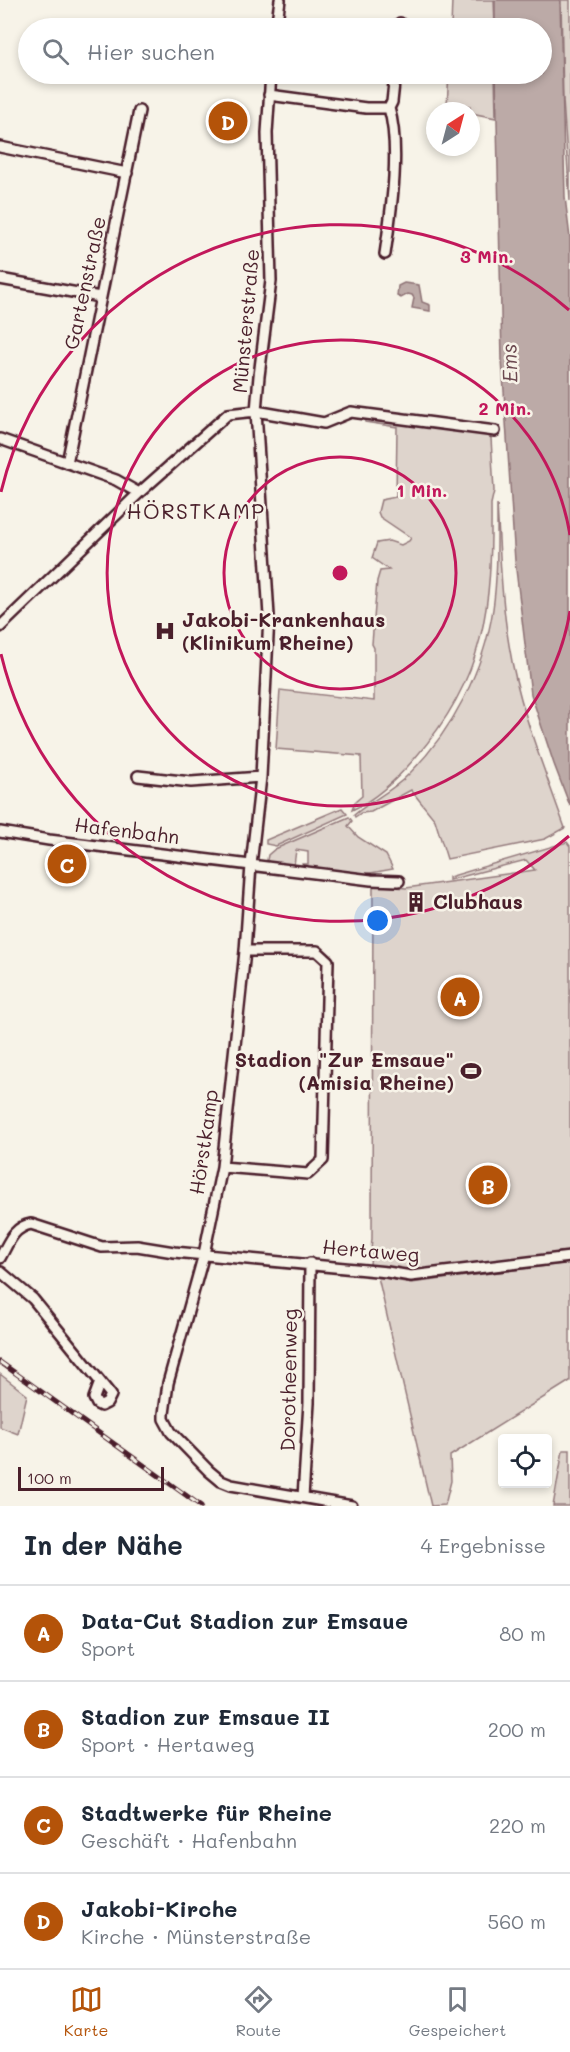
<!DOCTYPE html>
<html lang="de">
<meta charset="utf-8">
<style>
:root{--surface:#fff;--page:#f2f2f3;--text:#1f2937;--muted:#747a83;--line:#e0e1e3;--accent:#b45309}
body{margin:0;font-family:Mali,sans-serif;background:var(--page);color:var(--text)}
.controls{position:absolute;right:18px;bottom:18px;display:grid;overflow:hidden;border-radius:6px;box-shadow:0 3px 9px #0003}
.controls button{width:54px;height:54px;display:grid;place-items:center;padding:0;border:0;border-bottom:2px solid var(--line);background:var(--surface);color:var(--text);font:30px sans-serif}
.compass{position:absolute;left:426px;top:102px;width:54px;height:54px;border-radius:50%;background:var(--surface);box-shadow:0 3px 9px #0003;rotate:36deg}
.scale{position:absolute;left:18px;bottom:15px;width:146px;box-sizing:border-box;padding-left:6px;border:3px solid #4a1f2b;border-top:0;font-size:16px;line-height:21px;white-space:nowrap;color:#4a1f2b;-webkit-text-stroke:4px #f7f3e8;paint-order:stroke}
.you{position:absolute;left:378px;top:921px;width:21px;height:21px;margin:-15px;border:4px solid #fff;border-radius:50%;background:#1a73e8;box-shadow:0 0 0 9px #1a73e833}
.badge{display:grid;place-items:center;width:39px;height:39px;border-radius:50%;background:var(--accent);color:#fff;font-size:20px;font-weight:700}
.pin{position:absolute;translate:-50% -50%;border:3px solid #fff;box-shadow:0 2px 6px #0006}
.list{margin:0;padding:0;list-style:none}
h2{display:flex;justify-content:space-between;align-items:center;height:78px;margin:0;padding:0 24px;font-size:26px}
h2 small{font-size:20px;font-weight:400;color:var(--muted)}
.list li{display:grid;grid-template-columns:39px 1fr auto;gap:18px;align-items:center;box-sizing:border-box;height:96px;padding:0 24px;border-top:2px solid var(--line)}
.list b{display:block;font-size:22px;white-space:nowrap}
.list p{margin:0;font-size:20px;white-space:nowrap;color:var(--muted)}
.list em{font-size:20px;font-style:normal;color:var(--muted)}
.icon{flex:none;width:33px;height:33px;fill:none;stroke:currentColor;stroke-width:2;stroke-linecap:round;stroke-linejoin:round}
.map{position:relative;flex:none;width:570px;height:1506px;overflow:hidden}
.search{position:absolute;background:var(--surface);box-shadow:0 3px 9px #0003;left:18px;right:18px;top:18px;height:66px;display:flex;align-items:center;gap:15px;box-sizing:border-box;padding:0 21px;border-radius:33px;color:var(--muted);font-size:22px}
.sheet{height:462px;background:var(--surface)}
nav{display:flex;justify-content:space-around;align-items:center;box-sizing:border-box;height:84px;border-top:2px solid var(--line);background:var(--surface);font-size:16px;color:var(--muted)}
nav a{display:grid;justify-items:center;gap:3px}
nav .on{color:var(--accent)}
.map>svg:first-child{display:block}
.green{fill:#ded4cc;stroke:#947a7c;stroke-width:1.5}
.water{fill:#bcaaa7;stroke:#8e7275;stroke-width:1.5}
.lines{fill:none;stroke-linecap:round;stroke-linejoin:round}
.minor-casing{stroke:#4a1f2b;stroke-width:14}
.minor{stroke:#f7f3e8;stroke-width:9}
.rail-casing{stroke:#4a1f2b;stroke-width:5}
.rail{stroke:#f7f3e8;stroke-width:3;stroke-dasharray:9;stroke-linecap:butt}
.ring{fill:none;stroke:#c2185b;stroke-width:3}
.labels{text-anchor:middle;stroke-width:5;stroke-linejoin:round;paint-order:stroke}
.street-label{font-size:20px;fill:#4a1f2b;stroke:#f7f3e8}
.poi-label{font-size:20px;font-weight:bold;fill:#4a1f2b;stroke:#f7f3e8;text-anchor:start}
.water-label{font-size:21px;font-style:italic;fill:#6c4950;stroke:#f7f3e8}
.neighbourhood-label{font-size:21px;letter-spacing:1.5px;fill:#4a1f2b;stroke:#f7f3e8}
.centre{fill:#c2185b;stroke:#f7f3e8;stroke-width:3}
.ring-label{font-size:18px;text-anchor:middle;font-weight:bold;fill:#c2185b;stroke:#f7f3e8;stroke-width:5;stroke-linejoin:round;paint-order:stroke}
</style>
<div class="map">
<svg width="570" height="1506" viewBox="0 0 570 1506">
<rect width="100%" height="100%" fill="#f7f3e8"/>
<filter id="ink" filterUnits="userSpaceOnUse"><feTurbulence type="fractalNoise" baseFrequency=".0167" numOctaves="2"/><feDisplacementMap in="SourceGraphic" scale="12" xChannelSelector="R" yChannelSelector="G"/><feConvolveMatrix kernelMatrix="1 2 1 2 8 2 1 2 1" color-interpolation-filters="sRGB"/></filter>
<g filter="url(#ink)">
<path class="green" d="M452,0H494L495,28H451Z
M561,0H570V201L563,100Z
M449,74H495L496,118L471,113L470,106L447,105Z
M364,417L487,434L491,438L494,491L491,504C492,606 486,677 415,758C398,778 376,799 352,810L355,802L362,796L361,756L276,749L280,690L374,701V648L372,644L377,581L380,571L389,570L372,558L377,543L389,541L401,545L409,541L411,538L380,517L378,512L381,500L396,497L397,427L365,422Z
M497,504C500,551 501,598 509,645C519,708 544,768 565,828L545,839L447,859L435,820L411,790L371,812L361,813L355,817L354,815C371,800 393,791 409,774C452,731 484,670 493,609C498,574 497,539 497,504Z
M342,808L347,814L276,846L266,844V840Z
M349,817L352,821L348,826L358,837L386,855L393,869L365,874L302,866V864H308V852L296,850L294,865L271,863L267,860L268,855L275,849Z
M567,842L570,846V1254L460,1268L414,1271L370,1265L372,1238L373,885L406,888L535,870L526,860L449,880V877Z
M570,1263V1381L450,1456L451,1481L445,1505L431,1506L378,1277L411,1283Z
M0,1374L27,1395L18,1434L0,1427Z
M563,1450H570V1506H553Z"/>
<path class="water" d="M495,0H560L565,197L570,238V806L554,764L531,694L515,561L502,360L496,74H542V28H495Z
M404,283L419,285L422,302L430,305V311L412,308L414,298L412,295L408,294L401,298L397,296L398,286Z"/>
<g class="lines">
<g class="minor-casing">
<path id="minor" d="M276,28L280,0
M400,28V23
M271,74L267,133L271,281L259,376L256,411L269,616L261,777L251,865L245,951L222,1167L204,1254L168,1383L164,1414V1419L171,1432L209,1471L221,1481L231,1485L352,1506
M269,95L366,108H389C401,149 391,212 385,254
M389,108L392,102L395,74
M0,147L127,173
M0,279L100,297
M0,439L116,480L139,493
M67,463L139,111
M0,627L139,493L228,414L256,411L324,423L351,412L495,431
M138,776L191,782L261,777
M0,832L49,840L371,880L399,881
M222,1167L308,1174L323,1160L328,961L317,951H245
M0,1258C8,1244 13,1227 31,1224L102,1247L137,1246L174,1252L387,1272L411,1276L570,1257
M1,1272L33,1299L111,1395L107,1403L101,1406L97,1404L94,1398L100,1382
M303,1497L309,1403L310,1263"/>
</g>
<use href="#minor" class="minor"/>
<g class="rail-casing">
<path id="rail" d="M0,1362L201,1506"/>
</g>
<use href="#rail" class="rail"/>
</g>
</g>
<g class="ring">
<circle cx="340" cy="573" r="116"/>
<path d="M570 611A233 233 0 1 1 570 535"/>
<path d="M569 836A349 349 0 0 1 1 654M1 492A349 349 0 0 1 569 310"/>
</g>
<defs>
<g id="hospital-bare" transform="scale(1.62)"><path d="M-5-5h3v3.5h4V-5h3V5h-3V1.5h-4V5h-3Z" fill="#4a1f2b" stroke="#f7f3e8" stroke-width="2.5" paint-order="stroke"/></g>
<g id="building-bare" transform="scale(1.62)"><path d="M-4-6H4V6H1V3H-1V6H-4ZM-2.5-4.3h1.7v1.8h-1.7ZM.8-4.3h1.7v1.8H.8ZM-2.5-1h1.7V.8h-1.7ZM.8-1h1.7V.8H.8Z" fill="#4a1f2b" stroke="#f7f3e8" stroke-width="2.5" paint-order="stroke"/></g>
<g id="stadium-bare" transform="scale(1.62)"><path d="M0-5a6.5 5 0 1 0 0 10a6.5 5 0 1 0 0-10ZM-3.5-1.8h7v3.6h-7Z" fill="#4a1f2b" stroke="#f7f3e8" stroke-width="2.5" paint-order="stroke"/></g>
</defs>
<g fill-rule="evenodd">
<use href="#hospital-bare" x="165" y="631"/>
<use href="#building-bare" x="416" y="902"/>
<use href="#stadium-bare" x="471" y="1071"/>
</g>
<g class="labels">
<g class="street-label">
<text transform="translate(85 283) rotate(-78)" y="7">Gartenstraße</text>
<text transform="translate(246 321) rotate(-85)" y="7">Münsterstraße</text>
<text transform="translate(127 831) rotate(7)" y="7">Hafenbahn</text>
<text transform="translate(204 1142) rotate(-82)" y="7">Hörstkamp</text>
<text transform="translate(371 1251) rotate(5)" y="7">Hertaweg</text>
<text transform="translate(289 1380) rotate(-89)" y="7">Dorotheenweg</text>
</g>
<g class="poi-label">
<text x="182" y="627">Jakobi-Krankenhaus<tspan x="182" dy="23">(Klinikum Rheine)</tspan></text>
<text x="433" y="909">Clubhaus</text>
<text x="454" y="1067" text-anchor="end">Stadion "Zur Emsaue"<tspan x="454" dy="23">(Amisia Rheine)</tspan></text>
</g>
<g class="water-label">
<text transform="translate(510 363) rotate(-92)" y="7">Ems</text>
</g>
<g class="neighbourhood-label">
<text x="196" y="519">HÖRSTKAMP</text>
</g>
</g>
<circle cx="340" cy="573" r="9" class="centre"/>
<g class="ring-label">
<text x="487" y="263">3 Min.</text>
<text x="505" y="415">2 Min.</text>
<text x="422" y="497">1 Min.</text>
</g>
</svg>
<div class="controls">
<button><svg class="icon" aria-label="locate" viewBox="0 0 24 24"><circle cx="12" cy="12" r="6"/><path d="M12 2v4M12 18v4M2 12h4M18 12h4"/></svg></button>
</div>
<svg class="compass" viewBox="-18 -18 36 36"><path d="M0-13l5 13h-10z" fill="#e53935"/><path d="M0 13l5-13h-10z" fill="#747a83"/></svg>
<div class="scale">100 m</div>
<div class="you"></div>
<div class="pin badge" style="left:460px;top:997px">A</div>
<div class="pin badge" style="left:488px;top:1185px">B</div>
<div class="pin badge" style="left:67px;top:864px">C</div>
<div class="pin badge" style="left:228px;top:121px">D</div>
<div class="search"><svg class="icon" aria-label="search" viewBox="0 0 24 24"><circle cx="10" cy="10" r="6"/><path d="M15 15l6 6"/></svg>Hier suchen</div>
</div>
<section class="sheet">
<h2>In der Nähe<small>4 Ergebnisse</small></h2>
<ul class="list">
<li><span class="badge">A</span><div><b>Data-Cut Stadion zur Emsaue</b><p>Sport</p></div><em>80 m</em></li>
<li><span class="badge">B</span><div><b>Stadion zur Emsaue II</b><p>Sport · Hertaweg</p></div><em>200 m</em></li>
<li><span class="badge">C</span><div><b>Stadtwerke für Rheine</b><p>Geschäft · Hafenbahn</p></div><em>220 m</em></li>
<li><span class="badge">D</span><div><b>Jakobi-Kirche</b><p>Kirche · Münsterstraße</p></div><em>560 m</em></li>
</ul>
</section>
<nav>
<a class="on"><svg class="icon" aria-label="map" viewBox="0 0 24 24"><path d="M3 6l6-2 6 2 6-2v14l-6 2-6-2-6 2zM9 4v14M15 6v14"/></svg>Karte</a>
<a><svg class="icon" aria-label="directions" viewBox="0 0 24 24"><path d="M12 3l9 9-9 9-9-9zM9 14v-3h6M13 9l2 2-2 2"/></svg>Route</a>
<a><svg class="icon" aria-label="saved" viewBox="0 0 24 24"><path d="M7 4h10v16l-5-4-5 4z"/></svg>Gespeichert</a>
</nav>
